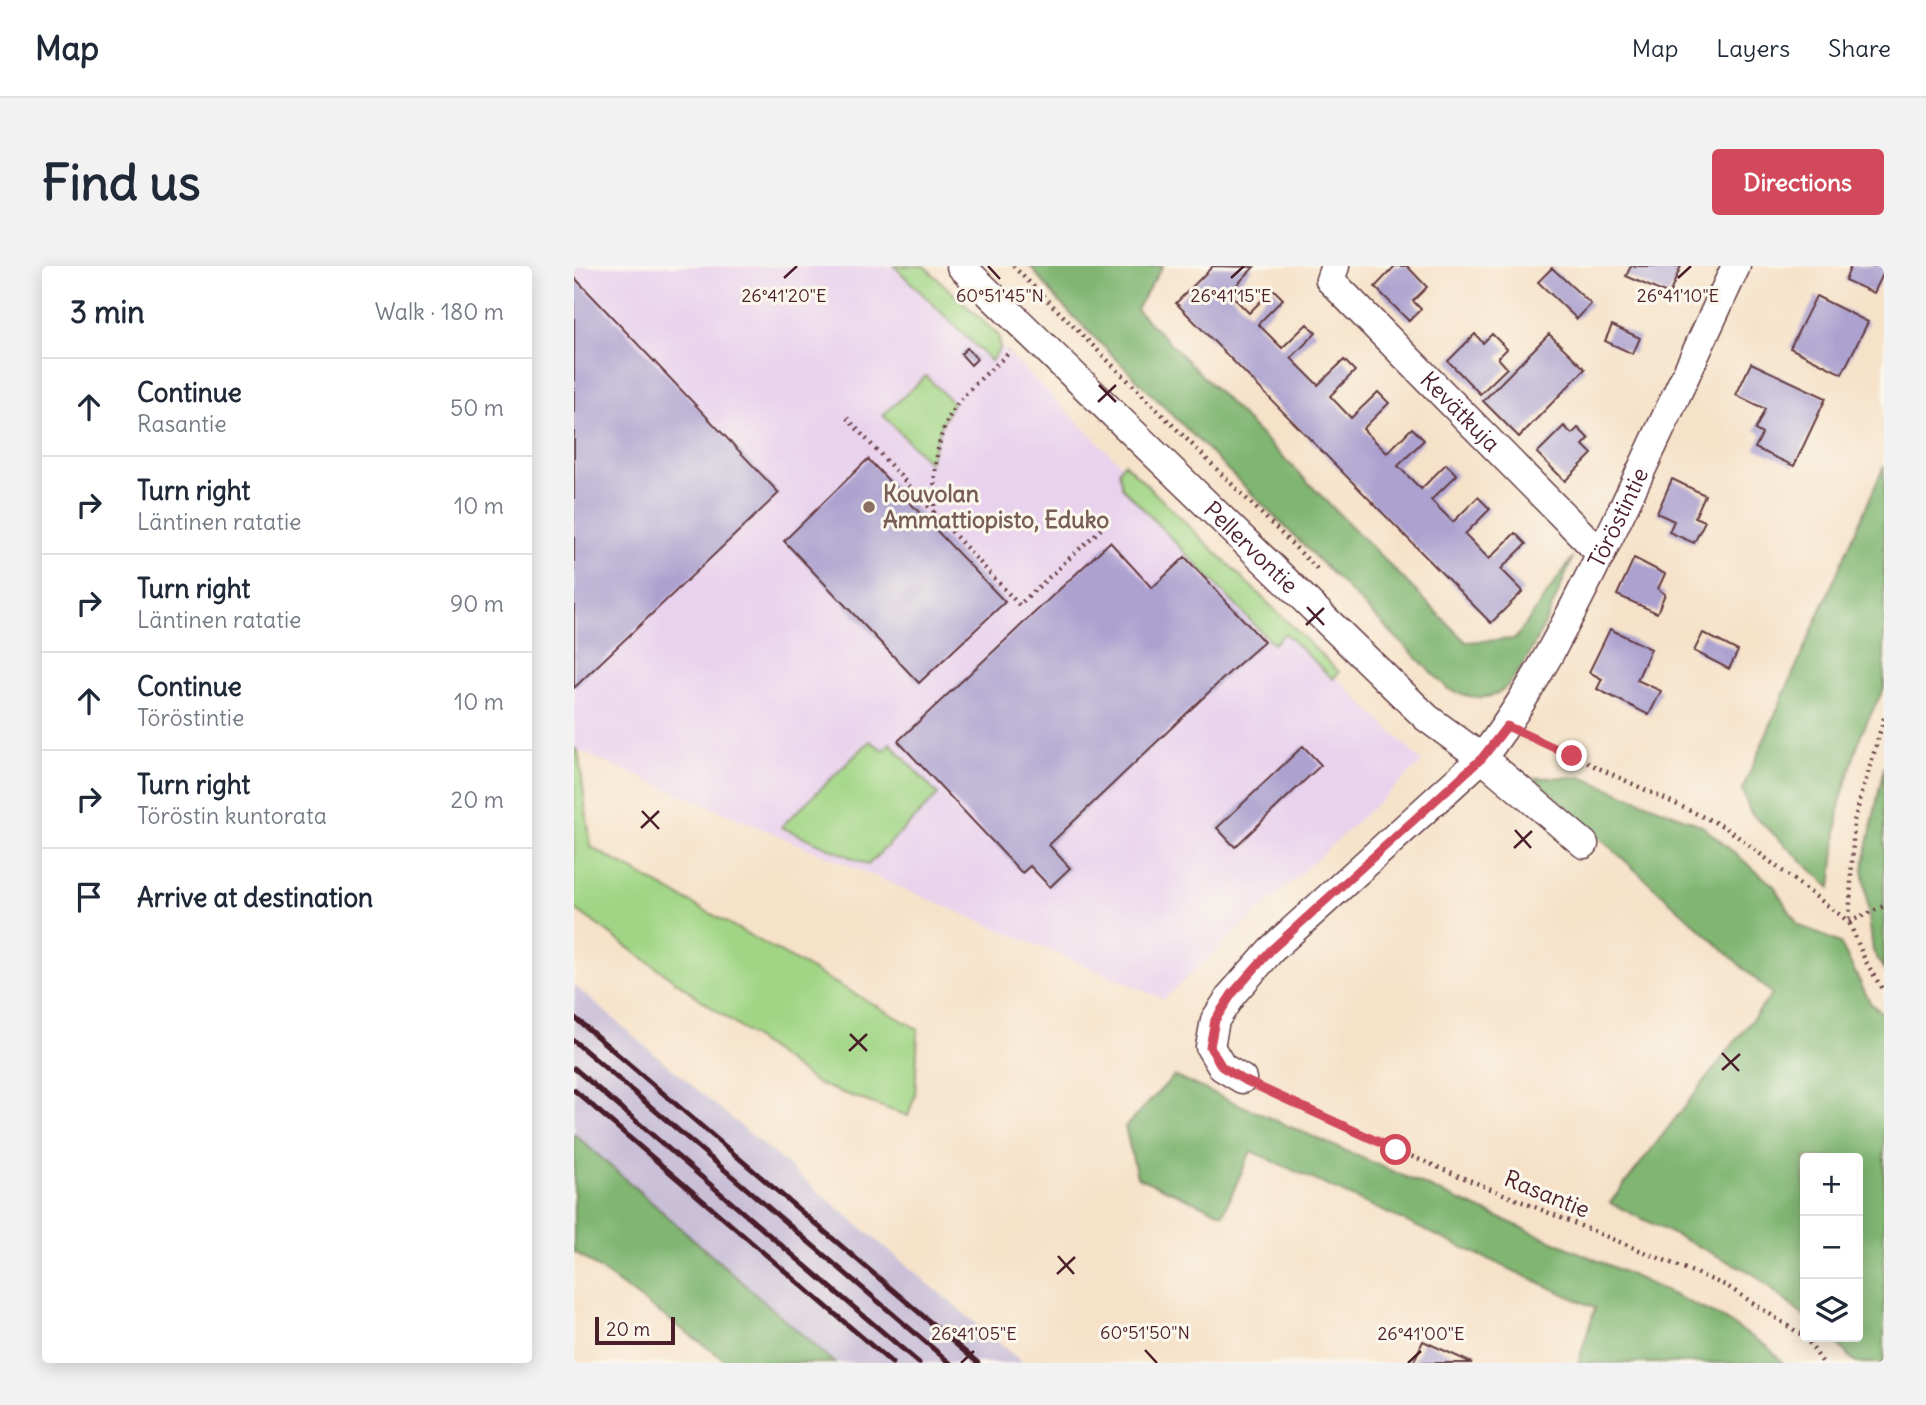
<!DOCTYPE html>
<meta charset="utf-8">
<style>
:root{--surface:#fff;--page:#f2f2f3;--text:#1f2937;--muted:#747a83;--line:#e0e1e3;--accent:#d1495b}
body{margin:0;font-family:Delius,sans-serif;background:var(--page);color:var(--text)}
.controls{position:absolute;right:21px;bottom:21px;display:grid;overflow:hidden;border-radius:7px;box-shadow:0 4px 18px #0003}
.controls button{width:63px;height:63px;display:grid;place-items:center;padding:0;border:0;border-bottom:2px solid var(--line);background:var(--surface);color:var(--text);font:35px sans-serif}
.scale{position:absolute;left:21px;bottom:18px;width:80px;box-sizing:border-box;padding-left:7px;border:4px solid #4a1f2b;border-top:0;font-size:19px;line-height:24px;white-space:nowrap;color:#4a1f2b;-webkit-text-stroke:5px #fbf7ec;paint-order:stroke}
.stop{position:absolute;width:21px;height:21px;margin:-16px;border:5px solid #d1495b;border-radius:50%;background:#fff}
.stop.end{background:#d1495b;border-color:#fff;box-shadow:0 2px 7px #0008}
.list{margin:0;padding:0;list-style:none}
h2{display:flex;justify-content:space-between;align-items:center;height:91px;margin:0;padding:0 28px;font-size:30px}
h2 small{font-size:23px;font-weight:400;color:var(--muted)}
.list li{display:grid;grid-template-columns:46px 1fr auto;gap:21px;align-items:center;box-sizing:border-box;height:98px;padding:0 28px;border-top:2px solid var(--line)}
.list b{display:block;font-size:26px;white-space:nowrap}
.list p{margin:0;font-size:23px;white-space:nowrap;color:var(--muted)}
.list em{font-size:23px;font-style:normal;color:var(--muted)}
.icon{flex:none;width:38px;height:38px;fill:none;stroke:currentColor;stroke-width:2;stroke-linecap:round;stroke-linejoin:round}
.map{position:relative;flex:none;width:1310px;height:1097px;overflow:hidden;border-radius:7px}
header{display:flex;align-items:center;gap:42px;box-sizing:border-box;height:98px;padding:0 35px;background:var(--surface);border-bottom:2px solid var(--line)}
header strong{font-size:33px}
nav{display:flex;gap:38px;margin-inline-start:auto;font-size:24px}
.intro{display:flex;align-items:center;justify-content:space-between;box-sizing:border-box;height:168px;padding:0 42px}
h1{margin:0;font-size:49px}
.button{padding:18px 32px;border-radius:7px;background:var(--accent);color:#fff;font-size:24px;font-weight:700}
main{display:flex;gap:42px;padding:0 42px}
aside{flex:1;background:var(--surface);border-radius:7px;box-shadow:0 4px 18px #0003}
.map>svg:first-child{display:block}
.built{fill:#e9d2ed}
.industrial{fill:#c9bfd7}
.green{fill:#a1d585;stroke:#767a58;stroke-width:2}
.forest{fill:#80b672;stroke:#656a4e;stroke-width:2}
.building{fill:#aca1cf}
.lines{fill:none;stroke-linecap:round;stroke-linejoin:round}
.street-casing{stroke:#643c43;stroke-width:31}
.path{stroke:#643c43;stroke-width:4.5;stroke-dasharray:2 5;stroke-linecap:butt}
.street{stroke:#fff;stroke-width:28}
.rail{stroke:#4a1f2b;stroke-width:5}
.route{stroke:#d1495b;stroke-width:9}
.ticks{fill:none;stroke:#4a1f2b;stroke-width:2.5}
.education-dot{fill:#8d6e63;stroke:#fbf7ec;stroke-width:2.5}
.labels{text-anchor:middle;stroke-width:6;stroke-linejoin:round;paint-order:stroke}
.street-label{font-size:23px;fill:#4a1f2b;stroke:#fbf7ec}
.education-label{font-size:23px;font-weight:bold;fill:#785e54;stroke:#fbf7ec;text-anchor:start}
.ticks-label{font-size:18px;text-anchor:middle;fill:#4a1f2b;stroke:#fbf7ec;stroke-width:6;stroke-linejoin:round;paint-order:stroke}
</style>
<header>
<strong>Map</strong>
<nav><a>Map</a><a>Layers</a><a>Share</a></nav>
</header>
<div class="intro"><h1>Find us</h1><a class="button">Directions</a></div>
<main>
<aside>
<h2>3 min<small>Walk · 180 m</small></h2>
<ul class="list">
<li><svg class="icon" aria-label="ahead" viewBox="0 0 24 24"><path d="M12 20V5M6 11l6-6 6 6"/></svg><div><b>Continue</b><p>Rasantie</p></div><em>50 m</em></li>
<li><svg class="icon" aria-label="right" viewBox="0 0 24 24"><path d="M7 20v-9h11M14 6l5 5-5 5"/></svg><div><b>Turn right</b><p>Läntinen ratatie</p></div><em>10 m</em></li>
<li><svg class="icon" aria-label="right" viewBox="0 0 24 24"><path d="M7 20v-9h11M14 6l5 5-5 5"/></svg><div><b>Turn right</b><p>Läntinen ratatie</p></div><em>90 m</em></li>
<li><svg class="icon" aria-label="ahead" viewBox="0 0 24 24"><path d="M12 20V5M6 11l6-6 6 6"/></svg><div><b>Continue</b><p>Töröstintie</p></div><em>10 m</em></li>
<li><svg class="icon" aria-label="right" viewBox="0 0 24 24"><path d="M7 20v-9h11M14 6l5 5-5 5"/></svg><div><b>Turn right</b><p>Töröstin kuntorata</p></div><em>20 m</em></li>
<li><svg class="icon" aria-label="arrive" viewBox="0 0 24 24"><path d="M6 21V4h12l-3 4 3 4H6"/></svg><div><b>Arrive at destination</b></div></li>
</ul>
</aside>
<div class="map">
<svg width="1310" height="1097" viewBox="0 0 1310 1097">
<rect width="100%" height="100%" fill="#fbf7ec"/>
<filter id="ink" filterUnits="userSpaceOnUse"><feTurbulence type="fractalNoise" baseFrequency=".0143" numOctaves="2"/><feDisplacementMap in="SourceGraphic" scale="14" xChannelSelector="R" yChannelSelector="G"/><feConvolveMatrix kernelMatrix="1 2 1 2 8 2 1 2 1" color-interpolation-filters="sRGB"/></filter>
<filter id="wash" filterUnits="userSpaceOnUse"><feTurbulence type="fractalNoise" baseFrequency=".00686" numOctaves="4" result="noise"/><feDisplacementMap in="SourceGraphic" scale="28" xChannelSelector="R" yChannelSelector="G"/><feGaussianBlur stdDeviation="1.57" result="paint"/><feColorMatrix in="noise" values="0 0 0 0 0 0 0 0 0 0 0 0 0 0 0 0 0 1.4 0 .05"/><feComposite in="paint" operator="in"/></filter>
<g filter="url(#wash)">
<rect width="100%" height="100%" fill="#f6e2c9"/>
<path class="built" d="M0,0H346L848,496L590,733L0,483Z"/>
<path class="industrial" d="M0,719L83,790L449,1097H260L0,868Z"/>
<path class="green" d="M320,0H350L425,70L426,83L417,95Z
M352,110L379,137L368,157L355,197L309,149Z
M550,197L765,406L759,413L711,367L699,378L548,221L545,204Z
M296,475L310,484L316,477L364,529L294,599L207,561Z
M0,483L4,484L17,581L344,763L341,829L334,850L244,818L0,642Z"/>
<path class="forest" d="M456,0H589L562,43L892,376L941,373L999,291C987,320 950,417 922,428C906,435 889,429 874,423L486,37Z
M1310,200V422L1287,468L1266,536L1257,622L1176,546L1168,524Z
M1310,500V704L1299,685L1289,602Z
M1007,511L1127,559L1200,620L1224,659L1266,677L1297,738L1310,748V1097H1282L1256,1071H1284V892H1231V1051L1178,1007L1036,937L1198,728L960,512Z
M600,810L1059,1010L1144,1050L1193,1080L1209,1097H1004L1021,1042L677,885L649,948L563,911L551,861Z
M0,868L260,1097H155L0,985Z"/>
<g id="blocks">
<path class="building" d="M639,0L680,1L655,27L675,47L699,23L709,33L684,58L708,82L733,58L742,67L717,92L744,119L770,94L781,105L756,130L777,152L804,126L815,137L789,163L813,187L838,162L850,174L824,200L847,223L872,198L883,209L857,234L879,256L904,231L916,243L891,268L915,293L941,267L952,278L927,303L949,325L917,357L602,37Z
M821,0H833L853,21L839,35L847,43L835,55L801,21Z
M1057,0H1107L1095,29L1052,10Z
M1277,0H1310V6L1300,27L1271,14Z
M978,2L1017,38L1003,53L964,16Z
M0,11L205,227L0,422Z
M1242,30L1294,56L1268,108L1216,82Z
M1038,59L1066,72L1059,88L1031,75Z
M901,68L909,77L918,68L933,83L924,92L933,102L906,128L874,95Z
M975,68L1011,103L945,171L909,135Z
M393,82L403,93L397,99L387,88Z
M1177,97L1252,132L1220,200L1181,182L1188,168L1181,164L1191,143L1162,129Z
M990,160L998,168L1004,162L1015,173L1009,179L1018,188L991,215L963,187Z
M294,193L431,336L345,417L210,275Z
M1098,213L1131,229L1121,251L1131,255L1120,277L1095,266L1100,255L1083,247Z
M536,276L578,322L611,291L690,376L658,404L475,579L496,602L476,621L456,600L448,607L324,475Z
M1060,292L1091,308L1084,323L1091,328L1083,347L1043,329Z
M1036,363L1077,383L1063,414L1087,425L1075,449L1023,423L1028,413L1015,406Z
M1129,367L1164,385L1155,403L1120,385Z
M729,480L747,499L661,581L643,562Z
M849,1075L898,1097H839Z"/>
</g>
</g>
<g filter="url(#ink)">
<use href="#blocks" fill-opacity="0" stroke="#643c43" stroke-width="2"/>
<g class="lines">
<g class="street-casing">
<g id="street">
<path id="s1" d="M387,0L853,452L908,492L1010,578"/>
<path id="s2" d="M761,0L756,14L1027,288"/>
<path id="s3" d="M668,813L648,801L636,781L641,754L658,728L697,684L908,492C962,422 1001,340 1040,261C1082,174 1122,87 1162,0"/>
</g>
</g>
<path class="path" d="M439,0L743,303
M273,152L445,339L527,263
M360,247C360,206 360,162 390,130C404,114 421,100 437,85
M1310,452L1280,555L1275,656L1291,694L1310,726
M956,470L1151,561L1275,656
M1275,656L1310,640
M691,824L822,884L1153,1020L1231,1071L1249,1097"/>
<use href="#street" class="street"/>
<path class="rail" d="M0,751L404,1097
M0,775L376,1097
M0,802L345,1097
M0,824L318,1097"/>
</g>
</g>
<g class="lines" filter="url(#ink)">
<path class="route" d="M822,884L668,813L648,801L636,781L641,754L658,728L697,684L908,492L933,460L998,490"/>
</g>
<path class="ticks" d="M414,0L426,13M210,12L223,0M657,12L670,0M1104,12L1117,0M525,119L542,136M524,136L542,119M733,341L750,359M732,359L750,342M68,545L85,563M67,562L85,545M941,564L957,582M940,582L958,565M276,768L293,785M275,785L293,768M1148,787L1165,805M1148,804L1166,788M484,990L500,1008M483,1008L501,991M571,1084L583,1097M387,1097L400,1085M834,1097L847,1085"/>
<circle class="education-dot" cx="295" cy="241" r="7"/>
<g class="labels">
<g class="street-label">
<text dy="8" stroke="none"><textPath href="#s2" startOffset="200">Kevätkuja</textPath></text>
<text dy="8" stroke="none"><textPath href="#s3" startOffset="726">Töröstintie</textPath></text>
<text dy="8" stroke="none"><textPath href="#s1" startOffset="404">Pellervontie</textPath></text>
<text transform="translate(973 928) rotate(22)" y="8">Rasantie</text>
</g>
<g class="education-label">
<text x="309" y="236">Kouvolan<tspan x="309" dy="26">Ammattiopisto, Eduko</tspan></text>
</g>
</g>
<g class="ticks-label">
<text x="210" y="36">26°41'20"E</text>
<text x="657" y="36">26°41'15"E</text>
<text x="1104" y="36">26°41'10"E</text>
<text x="426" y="36">60°51'45"N</text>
<text x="571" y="1073">60°51'50"N</text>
<text x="400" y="1074">26°41'05"E</text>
<text x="847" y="1074">26°41'00"E</text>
</g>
</svg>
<div class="controls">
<button>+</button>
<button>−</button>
<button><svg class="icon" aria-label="layers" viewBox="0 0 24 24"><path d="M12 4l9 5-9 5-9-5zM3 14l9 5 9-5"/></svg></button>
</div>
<div class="scale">20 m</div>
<div class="stop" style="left:822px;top:884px"></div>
<div class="stop end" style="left:998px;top:490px"></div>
</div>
</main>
